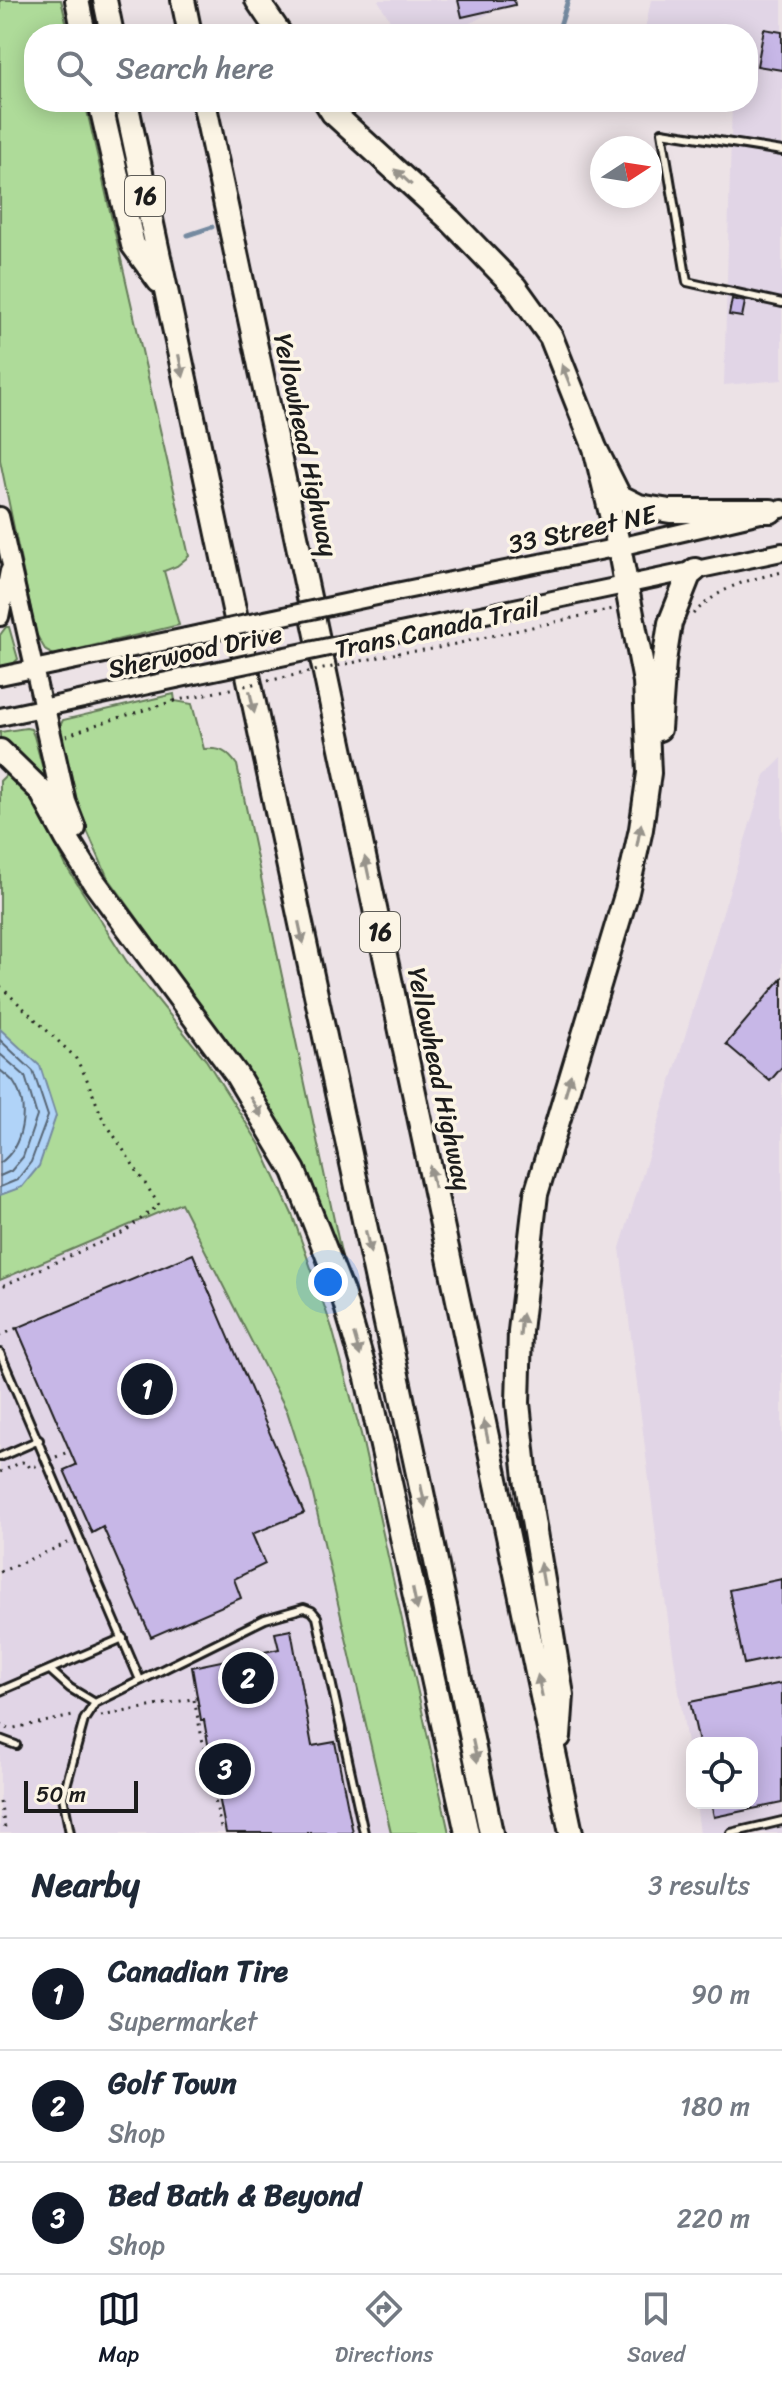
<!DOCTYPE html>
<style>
:root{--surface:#fff;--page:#f2f2f3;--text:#1f2937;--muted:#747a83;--line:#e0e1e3;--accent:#111827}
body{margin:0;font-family:Sriracha,sans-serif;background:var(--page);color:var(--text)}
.controls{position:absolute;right:24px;bottom:24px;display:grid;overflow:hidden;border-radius:16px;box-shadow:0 4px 20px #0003}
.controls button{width:72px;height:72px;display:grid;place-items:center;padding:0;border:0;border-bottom:2px solid var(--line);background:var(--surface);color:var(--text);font:40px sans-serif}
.compass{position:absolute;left:590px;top:136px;width:72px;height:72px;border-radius:50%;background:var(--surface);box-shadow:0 4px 20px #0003;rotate:78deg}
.scale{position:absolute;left:24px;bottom:20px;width:114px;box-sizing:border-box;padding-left:8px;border:4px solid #1c1c1c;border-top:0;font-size:22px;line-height:28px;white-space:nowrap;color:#1c1c1c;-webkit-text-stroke:6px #fcf5e5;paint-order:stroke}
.you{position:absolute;left:328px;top:1282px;width:28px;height:28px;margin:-20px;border:6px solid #fff;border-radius:50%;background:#1a73e8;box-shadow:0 0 0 12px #1a73e833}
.badge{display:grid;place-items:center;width:52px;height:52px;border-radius:50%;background:var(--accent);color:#fff;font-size:26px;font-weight:700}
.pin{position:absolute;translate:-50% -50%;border:4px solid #fff;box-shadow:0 2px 8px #0006}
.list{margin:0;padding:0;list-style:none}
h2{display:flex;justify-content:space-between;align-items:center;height:104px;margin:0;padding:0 32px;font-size:34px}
h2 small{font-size:26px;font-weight:400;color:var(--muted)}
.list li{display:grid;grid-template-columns:52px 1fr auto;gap:24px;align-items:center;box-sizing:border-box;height:112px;padding:0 32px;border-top:2px solid var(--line)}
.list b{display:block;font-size:30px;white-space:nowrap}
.list p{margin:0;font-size:26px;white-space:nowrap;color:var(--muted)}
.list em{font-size:26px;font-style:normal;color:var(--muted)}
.icon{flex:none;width:44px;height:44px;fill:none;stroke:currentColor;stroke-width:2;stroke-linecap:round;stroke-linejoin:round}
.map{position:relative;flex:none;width:782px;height:1833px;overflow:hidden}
.search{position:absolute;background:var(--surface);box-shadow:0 4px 20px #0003;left:24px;right:24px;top:24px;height:88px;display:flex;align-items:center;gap:20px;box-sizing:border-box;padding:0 28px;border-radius:32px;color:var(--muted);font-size:30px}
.sheet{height:440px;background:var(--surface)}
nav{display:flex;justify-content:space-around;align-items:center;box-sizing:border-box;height:112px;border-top:2px solid var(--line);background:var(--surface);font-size:22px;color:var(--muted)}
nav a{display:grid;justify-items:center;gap:4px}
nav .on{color:var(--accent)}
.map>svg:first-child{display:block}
.built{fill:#e1d5e6}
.green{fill:#aedb99;stroke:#657c5a;stroke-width:2}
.water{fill:#b0d3f8;stroke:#758aa0;stroke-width:2}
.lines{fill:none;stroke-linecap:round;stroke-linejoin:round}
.shore{stroke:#576574;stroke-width:2}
.stream{stroke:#758aa0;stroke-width:5}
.building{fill:#c7b7e7;stroke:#1c1c1c;stroke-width:2}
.lane-casing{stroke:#1c1c1c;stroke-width:12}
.secondary-casing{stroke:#1c1c1c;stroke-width:22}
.highway-casing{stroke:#1c1c1c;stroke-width:28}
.path{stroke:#1c1c1c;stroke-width:3;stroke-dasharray:2 6;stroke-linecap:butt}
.lane{stroke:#fcf5e5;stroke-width:6}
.secondary{stroke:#fcf5e5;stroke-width:16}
.highway{stroke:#fcf5e5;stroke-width:22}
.secondary-bridge-casing{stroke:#1c1c1c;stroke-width:22;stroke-linecap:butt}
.path-bridge{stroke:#1c1c1c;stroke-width:3;stroke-dasharray:2 6;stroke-linecap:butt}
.secondary-bridge{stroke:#fcf5e5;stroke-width:16}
.oneway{fill:#97938b}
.labels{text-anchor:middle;stroke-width:7;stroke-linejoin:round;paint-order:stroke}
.shield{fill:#fcf5e5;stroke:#5f5d58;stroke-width:2}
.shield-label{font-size:24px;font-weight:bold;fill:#1c1c1c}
.street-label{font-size:26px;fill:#1c1c1c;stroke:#fcf5e5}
</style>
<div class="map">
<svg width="782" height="1833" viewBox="0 0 782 1833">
<rect width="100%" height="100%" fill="#ece2e6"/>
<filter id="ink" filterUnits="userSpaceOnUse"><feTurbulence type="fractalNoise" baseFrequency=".0125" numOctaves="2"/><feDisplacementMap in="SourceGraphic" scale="16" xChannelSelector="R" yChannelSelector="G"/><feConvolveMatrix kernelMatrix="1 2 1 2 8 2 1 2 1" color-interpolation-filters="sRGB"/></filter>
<g filter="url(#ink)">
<path class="built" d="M378,0H515L449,34H398Z
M651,0H782V380L724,385L732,102H748V34H644Z
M782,758V1833H700L696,1803H752V1743H692V1777L659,1560L620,1248L765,775Z
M180,1202L261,1354L287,1411L310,1482L390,1833H0V1280Z"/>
<path class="green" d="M0,0H61L69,34H34V102H85L189,556L177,566L164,571L179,625L54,655L46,651L36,634L0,460Z
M6,627H9L18,659L12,665L0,667V635Z
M174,694L175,701L192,704L204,749C221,748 227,751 237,765L356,1323L340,1274L209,1023L182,980L107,876L68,787L58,751L59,728L63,720Z
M26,728L31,729L34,736L49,791L0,742V732Z
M9,772L43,816L66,866L127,962L206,1060L260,1145L292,1214L332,1328L361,1434L449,1833H391L310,1482L287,1411L181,1203L0,1280V781Z"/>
<path class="water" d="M0,1029L40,1066L56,1116L39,1166L22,1187L0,1195Z"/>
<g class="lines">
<path class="shore" d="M0,1040L33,1071L48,1116L31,1162L17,1180L0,1187
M0,1054L25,1076L37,1116L23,1157L11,1171L0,1176
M0,1070C4,1074 11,1078 14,1083C30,1107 23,1147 0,1163"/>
<path class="stream" d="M538,34L560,26L568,0
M188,235L212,227"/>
</g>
<path class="building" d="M458,0H514L515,5L462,17Z
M764,29L782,32V70L757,66Z
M732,299L745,302L742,317L729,315Z
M782,978V1067L770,1081L726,1044Z
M193,1254L304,1513L252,1534L265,1564L234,1579L241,1598L151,1637L103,1527L92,1533L64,1470L76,1465L17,1328Z
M782,1579V1656L744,1664L729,1590Z
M291,1630L312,1746L335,1742L353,1833H226L218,1791H216L204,1720H201L192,1667L279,1649L275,1633Z
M782,1683V1803L714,1817L711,1803H752V1808V1743H699L690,1702Z"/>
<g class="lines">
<g class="lane-casing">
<path id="lane" d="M782,151L662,132L687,282L782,303
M0,1353L140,1680
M0,1457L39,1440
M50,1670L70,1688L95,1703
M0,1691L123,1638
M0,1739L16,1745
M70,1833L63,1797L84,1720L95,1703L265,1619L304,1608L312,1611L317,1617L364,1833
M731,1833L782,1821"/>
</g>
<g class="secondary-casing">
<path id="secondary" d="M0,516L43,708
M391,593L619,547L782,509
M0,617L9,571
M400,632L782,552
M0,676L186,637
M0,717L195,675"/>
</g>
<g class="highway-casing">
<path id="highway" d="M77,0L84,34
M105,0L112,34
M183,0L190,34
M257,0L280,34
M100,102L133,245L159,281
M126,102L423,1497L491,1833
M204,102L571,1833
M326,102L333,113L450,220L515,287L551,337L595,448L619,496L639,506L670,511H771
M43,708L64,802L74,828
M659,729L664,661L670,623L689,575L695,570
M0,751L41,791L67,839L94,882L236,1074L294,1171L342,1292L367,1378L467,1833
M559,1737L562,1695L526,1478L518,1403L520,1331L536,1194L627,892L641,829L649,773L645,682L619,547L595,448"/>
</g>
<path class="path" d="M693,614C722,586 744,581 782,572
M398,653L433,649L613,609
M66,736L95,725L174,701
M0,986L75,1057L86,1077L102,1117L159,1205L124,1232L0,1287
M0,1336L17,1328
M56,1457L70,1451
M0,1472L22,1462L27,1463L30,1468L38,1465
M0,1572L70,1542
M194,1700L222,1833
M101,1716L197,1698
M0,1724L9,1729L73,1716
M0,1802L6,1833"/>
<use href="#lane" class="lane"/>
<use href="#secondary" class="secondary"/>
<use href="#highway" class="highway"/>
<g class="secondary-bridge-casing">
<path id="secondary-bridge" d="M186,637L391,593
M195,675L400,632"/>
</g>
<path class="path-bridge" d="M174,701L398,653"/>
<use href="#secondary-bridge" class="secondary-bridge"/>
</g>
<defs><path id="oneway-solid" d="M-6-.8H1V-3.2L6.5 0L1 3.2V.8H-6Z" transform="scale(2)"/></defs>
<g class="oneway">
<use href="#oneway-solid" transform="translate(403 177) rotate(-137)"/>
<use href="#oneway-solid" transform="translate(181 366) rotate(78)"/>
<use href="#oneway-solid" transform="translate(566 375) rotate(-112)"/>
<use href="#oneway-solid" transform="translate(252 702) rotate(78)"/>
<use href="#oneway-solid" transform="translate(639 835) rotate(-79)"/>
<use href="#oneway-solid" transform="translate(367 868) rotate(-102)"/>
<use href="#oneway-solid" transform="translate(301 933) rotate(78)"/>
<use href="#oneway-solid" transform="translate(568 1085) rotate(-74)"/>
<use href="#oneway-solid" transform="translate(256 1107) rotate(59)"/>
<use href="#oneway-solid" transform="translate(432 1177) rotate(-102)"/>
<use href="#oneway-solid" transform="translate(368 1242) rotate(78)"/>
<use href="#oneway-solid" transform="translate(521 1325) rotate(-85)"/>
<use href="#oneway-solid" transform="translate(357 1345) rotate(74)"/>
<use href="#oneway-solid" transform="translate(486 1431) rotate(-102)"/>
<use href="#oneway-solid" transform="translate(423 1496) rotate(78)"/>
<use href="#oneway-solid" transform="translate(542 1574) rotate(-100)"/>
<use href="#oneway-solid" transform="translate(415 1599) rotate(78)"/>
<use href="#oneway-solid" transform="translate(540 1686) rotate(-102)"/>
<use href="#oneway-solid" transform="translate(475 1751) rotate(78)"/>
</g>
</g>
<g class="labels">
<g class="shield">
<rect x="125" y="176" width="40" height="40" rx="6"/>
<rect x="360" y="912" width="40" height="40" rx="6"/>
</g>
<g class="shield-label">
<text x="145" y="204">16</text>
<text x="380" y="940">16</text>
</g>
<g class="street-label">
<text transform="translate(306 445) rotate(78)" y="9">Yellowhead Highway</text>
<text transform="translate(582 529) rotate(-12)" y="9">33 Street NE</text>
<text transform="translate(437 628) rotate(-12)" y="9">Trans Canada Trail</text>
<text transform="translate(195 651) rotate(-12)" y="9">Sherwood Drive</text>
<text transform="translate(440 1079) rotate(78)" y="9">Yellowhead Highway</text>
</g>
</g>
</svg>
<div class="controls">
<button><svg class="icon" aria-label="locate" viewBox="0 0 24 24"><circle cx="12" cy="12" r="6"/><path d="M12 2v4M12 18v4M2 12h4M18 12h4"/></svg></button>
</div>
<svg class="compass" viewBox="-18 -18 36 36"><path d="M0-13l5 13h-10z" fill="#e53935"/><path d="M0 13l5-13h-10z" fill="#747a83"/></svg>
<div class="scale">50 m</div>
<div class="you"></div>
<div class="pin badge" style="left:147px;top:1389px">1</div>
<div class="pin badge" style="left:248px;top:1678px">2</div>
<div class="pin badge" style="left:225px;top:1769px">3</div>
<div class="search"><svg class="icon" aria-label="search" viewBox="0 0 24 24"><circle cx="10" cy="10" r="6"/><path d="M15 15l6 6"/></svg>Search here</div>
</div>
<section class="sheet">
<h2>Nearby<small>3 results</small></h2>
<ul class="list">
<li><span class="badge">1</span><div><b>Canadian Tire</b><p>Supermarket</p></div><em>90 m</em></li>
<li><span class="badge">2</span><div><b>Golf Town</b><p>Shop</p></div><em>180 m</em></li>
<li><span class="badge">3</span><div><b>Bed Bath &amp; Beyond</b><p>Shop</p></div><em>220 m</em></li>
</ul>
</section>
<nav>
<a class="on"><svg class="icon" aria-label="map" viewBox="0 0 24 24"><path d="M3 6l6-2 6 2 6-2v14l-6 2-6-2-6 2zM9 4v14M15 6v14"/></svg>Map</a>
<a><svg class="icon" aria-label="directions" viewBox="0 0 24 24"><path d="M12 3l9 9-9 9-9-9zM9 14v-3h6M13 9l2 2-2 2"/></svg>Directions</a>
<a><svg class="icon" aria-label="saved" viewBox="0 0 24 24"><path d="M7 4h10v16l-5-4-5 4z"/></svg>Saved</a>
</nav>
